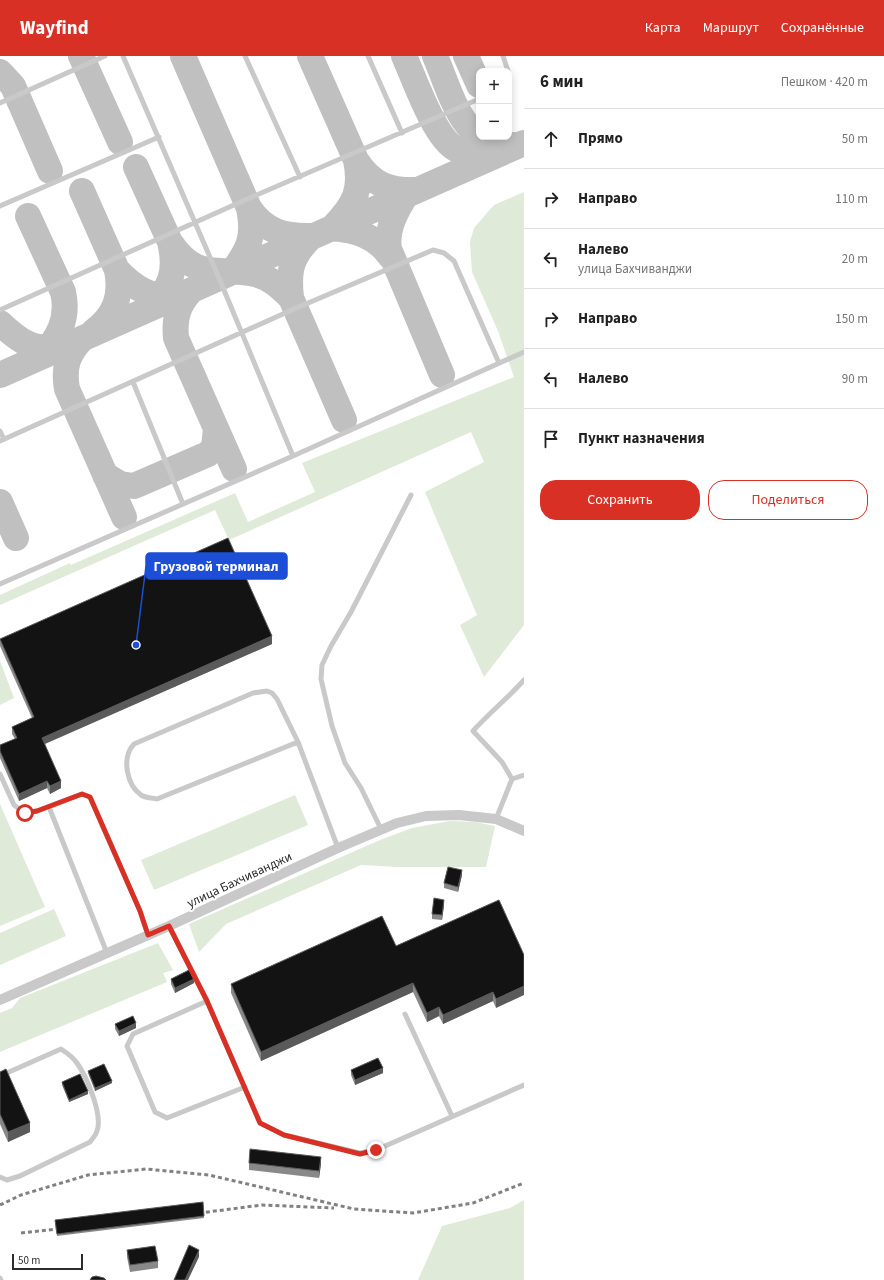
<!DOCTYPE html>
<html lang="ru">
<meta charset="utf-8">
<style>
:root{--surface:#fff;--page:#f6f6f6;--text:#222;--muted:#767676;--line:#e0e0e0;--accent:#d93025}
body{margin:0;font-family:"Source Sans 3",sans-serif;background:var(--page);color:var(--text)}
.controls{position:absolute;right:12px;top:12px;display:grid;overflow:hidden;border-radius:8px;box-shadow:0 2px 10px #0003}
.controls button{width:36px;height:36px;display:grid;place-items:center;padding:0;border:0;border-bottom:1px solid var(--line);background:var(--surface);color:var(--text);font:20px sans-serif}
.scale{position:absolute;left:12px;bottom:10px;width:71px;box-sizing:border-box;padding-left:4px;border:2px solid #2c2c2c;border-top:0;font-size:11px;line-height:14px;white-space:nowrap;color:#2c2c2c;-webkit-text-stroke:3px #fff;paint-order:stroke}
.stop{position:absolute;width:12px;height:12px;margin:-9px;border:3px solid #d93025;border-radius:50%;background:#fff}
.stop.end{background:#d93025;border-color:#fff;box-shadow:0 1px 4px #0008}
.list{margin:0;padding:0;list-style:none}
h2{display:flex;justify-content:space-between;align-items:center;height:52px;margin:0;padding:0 16px;font-size:17px}
h2 small{font-size:13px;font-weight:400;color:var(--muted)}
.list li{display:grid;grid-template-columns:26px 1fr auto;gap:12px;align-items:center;box-sizing:border-box;height:60px;padding:0 16px;border-top:1px solid var(--line)}
.list b{display:block;font-size:15px;white-space:nowrap}
.list p{margin:0;font-size:13px;white-space:nowrap;color:var(--muted)}
.list em{font-size:13px;font-style:normal;color:var(--muted)}
.actions{display:flex;gap:8px;padding:12px 16px}
.actions a{flex:1;padding:9px 0;border:1px solid var(--accent);border-radius:16px;text-align:center;font-size:14px;color:var(--accent)}
.actions .main{background:var(--accent);color:#fff}
.icon{flex:none;width:22px;height:22px;fill:none;stroke:currentColor;stroke-width:2;stroke-linecap:round;stroke-linejoin:round}
.map{position:relative;flex:none;width:524px;height:1224px;overflow:hidden}
header{display:flex;align-items:center;gap:24px;box-sizing:border-box;height:56px;padding:0 20px;background:var(--accent);color:#fff}
header strong{font-size:19px}
nav{display:flex;gap:22px;margin-inline-start:auto;font-size:14px}
main{display:flex}
aside{flex:1;background:var(--surface)}
.map>svg:first-child{display:block}
.green{fill:#dfead8}
.lines{fill:none;stroke-linecap:round;stroke-linejoin:round}
.taxiway{stroke:#c0c0c0;stroke-width:26}
.service{stroke:#c9c9c9;stroke-width:5}
.minor{stroke:#c9c9c9;stroke-width:10}
.rail{stroke:#818181;stroke-width:3;stroke-dasharray:4 3;stroke-linecap:butt}
.wall{fill:#898989}
.shaded-wall{fill:#5a5a5a}
.building{fill:#131313;stroke:#5a5a5a}
.route{stroke:#d93025;stroke-width:5}
.labels{text-anchor:middle;stroke-width:4;stroke-linejoin:round;paint-order:stroke}
.street-label{font-size:13px;fill:#2c2c2c;stroke:#fff}
.leader{fill:none;stroke:#1d4ed8;stroke-width:1.5}
.callout-dot{fill:#1d4ed8;stroke:#fff;stroke-width:1.5}
.callout{fill:#1d4ed8;stroke:#1d4ed8;stroke-width:1.5}
.callout-label{font-size:14px;text-anchor:middle;font-weight:bold;fill:#fff}
</style>
<header>
<strong>Wayfind</strong>
<nav><a>Карта</a><a>Маршрут</a><a>Сохранённые</a></nav>
</header>
<main>
<div class="map">
<svg width="524" height="1224" viewBox="0 0 524 1224">
<rect width="100%" height="100%" fill="#fff"/>
<path class="green" d="M524,136V569L484,621L460,569L477,559L425,436L484,406L471,376L229,484L215,454L0,549V539L70,507L71,509L235,437L248,466L315,436L302,407L514,321L498,275L472,216L470,186L474,172L494,149Z
M0,605L14,642L0,649Z
M295,739L308,769L154,834L141,804Z
M0,748L45,851L0,870Z
M450,765L475,766L495,770L486,811H396L361,809L226,868L199,896L189,868L380,784L412,772Z
M54,853L66,880L0,909V877Z
M158,887L173,914L163,917L167,926L0,996V957L12,952L20,942Z
M524,1144V1224H418L442,1170L510,1152Z"/>
<g class="lines">
<path class="taxiway" d="M81,0L120,86
M183,0L249,152C265,176 285,181 313,180
M310,0L356,104C372,129 389,135 418,134
M404,0C415,24 434,81 456,93C468,98 480,100 492,101
M435,0C452,39 462,93 515,89
M466,0L479,29
M0,16L13,30L50,115
M136,111L170,186C177,215 171,232 150,252
M82,135L117,214C122,240 115,260 94,275
M406,139C396,155 386,173 389,193L442,319
M28,160L63,236C69,262 59,282 40,301
M334,170C355,148 362,134 356,104
M332,172C356,174 376,180 390,200
M311,181C291,201 288,214 291,242L344,364
M170,186C197,226 216,210 255,218C269,221 280,231 291,242
M117,214C134,232 151,243 177,239
M232,216C249,193 255,181 249,152
M191,235C178,249 174,262 176,282L234,413
M0,267C20,286 32,294 60,292
M83,282C68,297 63,311 67,333L124,461
M0,319L524,87
M105,419L120,428L134,430L208,398L214,391L216,373
M0,446L16,482"/>
<path class="service" d="M123,0L219,222L293,400
M245,0L300,121
M368,0L402,77
M503,0L508,15
M0,47L105,0
M0,150L159,81
M0,254L245,144L479,43
M133,326L183,448
M0,375L4,383
M0,385L294,253L433,194L444,197L454,205L499,307
M0,528L293,400L524,296
M298,686L157,743C152,742 146,742 141,739C127,729 121,702 134,688L253,637L267,635L272,637L277,643L298,686L338,792
M0,718L14,749L25,757L37,755L82,738L90,741L140,855L148,879
M512,723L524,719
M49,751L107,897
M496,763L512,723L502,706L473,675C489,657 508,642 524,624
M381,773L361,732L345,707L332,670L321,623L322,609L331,590L351,556L411,439
M169,870L207,945L260,1067L284,1079L360,1097L376,1094L524,1029
M207,945L133,978L127,990L155,1056L167,1062L245,1031
M405,958L452,1060
M0,1020L61,993C67,997 73,1001 77,1007C87,1021 103,1059 97,1075C96,1079 92,1083 90,1086L20,1120L7,1124L0,1121
M0,1222L1,1224"/>
<path class="minor" d="M0,944L169,870L338,792L397,767L426,760L459,759L496,763L524,775"/>
<path class="rail" d="M0,1149L21,1139L88,1119L146,1113L209,1119L354,1153L413,1157L473,1147L524,1127
M192,1158L262,1149L334,1152
M21,1177L67,1172"/>
</g>
<path class="wall" d="M0,583L272,588L45,688L61,732L50,738L47,732L19,745L0,702V689L15,683L12,678V671L32,662L0,590Z
M462,819L458,836L444,832V827Z
M499,844L496,952L493,945L443,968L439,960L427,966L413,936L261,1005L231,937V928L396,890Z
M444,849L442,864L432,863V858Z
M171,923L194,927L175,937L171,928Z
M115,968L136,972L119,980L115,973Z
M351,1014L383,1017L355,1029L351,1019Z
M88,1015L112,1027L95,1035L88,1017Z
M0,1016L30,1076L8,1086L0,1068Z
M62,1026L88,1038L69,1046L62,1029Z
M249,1107L321,1108L319,1122L249,1114Z
M204,1160V1162L57,1180L55,1166Z
M127,1194L158,1205V1212L130,1216L127,1201Z"/>
<path class="shaded-wall" d="M272,580V588L42,689V682Z
M47,725V732L19,745V738Z
M61,725V732L50,738V730Z
M462,814V819L458,836V831Z
M444,844V849L442,864V859Z
M194,923V927L175,937V932Z
M413,927V936L261,1005V996Z
M524,930V939L496,952V943Z
M493,936V945L443,968V959Z
M439,951V960L427,966V957Z
M136,967V972L119,980V975Z
M383,1012V1017L355,1029V1024Z
M112,1025V1027L95,1035V1032Z
M88,1035V1038L69,1046V1044Z
M30,1067V1076L8,1086V1076Z
M321,1101V1108L319,1122V1115Z
M199,1194V1201L188,1224H185Z"/>
<path class="building" d="M228,482L272,580L42,682L61,725L50,730L47,725L19,738L0,695V689L17,682L12,671L34,661L0,583Z
M448,811L462,814L458,831L444,827Z
M434,842L444,844L442,859L432,858Z
M499,844L524,899V930L496,943L493,936L443,959L439,951L427,957L413,927L261,996L231,928L382,860L396,890Z
M189,914L194,923L175,932L171,923Z
M133,960L136,967L119,975L115,968Z
M378,1002L383,1012L355,1024L351,1014Z
M104,1008L112,1025L95,1032L88,1015Z
M6,1013L30,1067L8,1076L0,1058V1016Z
M80,1018L88,1035L69,1044L62,1026Z
M250,1093L321,1101L319,1115L249,1107Z
M203,1146L204,1160L57,1178L55,1164Z
M189,1189L199,1194L185,1224H174Z
M155,1190L158,1205L130,1209L127,1194Z
M96,1220L104,1222L106,1224H90L92,1221Z"/>
<g class="lines">
<path class="route" d="M25,757L37,755L82,738L90,741L140,855L148,879L169,870L207,945L260,1067L284,1079L360,1098L376,1094"/>
</g>
<g class="labels">
<g class="street-label">
<text transform="translate(239 823) rotate(-25)" y="5">улица Бахчиванджи</text>
</g>
</g>
<path class="leader" d="M136 589L146 510"/>
<circle class="callout-dot" cx="136" cy="589" r="4"/>
<rect class="callout" x="146" y="497" width="141" height="26" rx="4"/>
<g class="callout-label">
<text x="216" y="515">Грузовой терминал</text>
</g>
</svg>
<div class="controls">
<button>+</button>
<button>−</button>
</div>
<div class="scale">50 m</div>
<div class="stop" style="left:25px;top:757px"></div>
<div class="stop end" style="left:376px;top:1094px"></div>
</div>
<aside>
<h2>6 мин<small>Пешком · 420 m</small></h2>
<ul class="list">
<li><svg class="icon" aria-label="ahead" viewBox="0 0 24 24"><path d="M12 20V5M6 11l6-6 6 6"/></svg><div><b>Прямо</b></div><em>50 m</em></li>
<li><svg class="icon" aria-label="right" viewBox="0 0 24 24"><path d="M7 20v-9h11M14 6l5 5-5 5"/></svg><div><b>Направо</b></div><em>110 m</em></li>
<li><svg class="icon" aria-label="left" viewBox="0 0 24 24"><path d="M17 20v-9H6M10 6l-5 5 5 5"/></svg><div><b>Налево</b><p>улица Бахчиванджи</p></div><em>20 m</em></li>
<li><svg class="icon" aria-label="right" viewBox="0 0 24 24"><path d="M7 20v-9h11M14 6l5 5-5 5"/></svg><div><b>Направо</b></div><em>150 m</em></li>
<li><svg class="icon" aria-label="left" viewBox="0 0 24 24"><path d="M17 20v-9H6M10 6l-5 5 5 5"/></svg><div><b>Налево</b></div><em>90 m</em></li>
<li><svg class="icon" aria-label="arrive" viewBox="0 0 24 24"><path d="M6 21V4h12l-3 4 3 4H6"/></svg><div><b>Пункт назначения</b></div></li>
</ul>
<div class="actions"><a class="main">Сохранить</a><a>Поделиться</a></div>
</aside>
</main>
